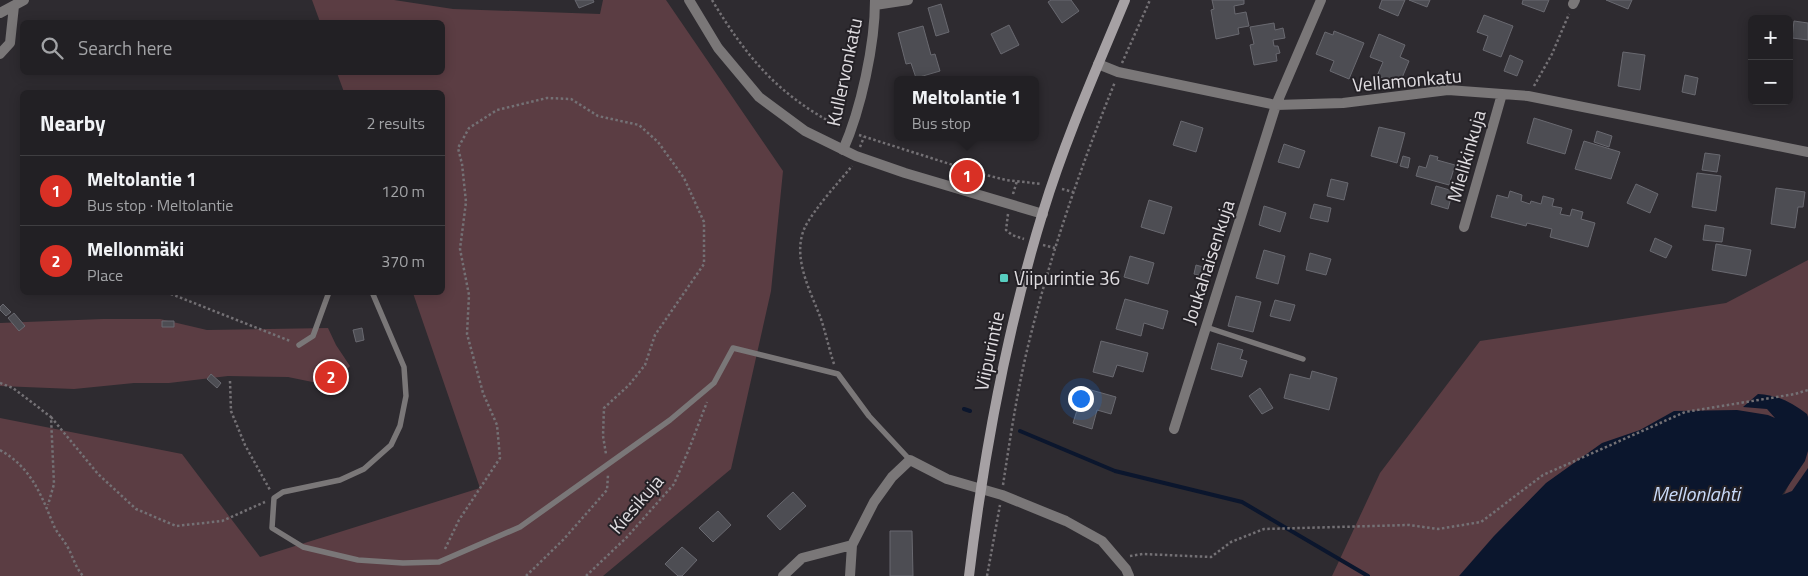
<!DOCTYPE html>
<meta charset="utf-8">
<style>
:root{--surface:#222024;--page:#2a282c;--text:#f1f3f6;--muted:#a2a3a6;--line:#3f3e41;--accent:#d93025}
body{margin:0;font-family:"Titillium Web",sans-serif;background:var(--page);color:var(--text)}
.controls{position:absolute;right:15px;top:15px;display:grid;overflow:hidden;border-radius:8px;box-shadow:0 2px 12px #0003}
.controls button{width:45px;height:45px;display:grid;place-items:center;padding:0;border:0;border-bottom:1px solid var(--line);background:var(--surface);color:var(--text);font:25px sans-serif}
.you{position:absolute;left:1080px;top:398px;width:18px;height:18px;margin:-12px;border:4px solid #fff;border-radius:50%;background:#1a73e8;box-shadow:0 0 0 8px #1a73e833}
.badge{display:grid;place-items:center;width:32px;height:32px;border-radius:50%;background:var(--accent);color:#fff;font-size:16px;font-weight:700}
.pin{position:absolute;translate:-50% -50%;border:2px solid #fff;box-shadow:0 1px 5px #0006}
.popup{position:absolute;left:894px;top:76px;width:145px;height:65px;box-sizing:border-box;display:grid;place-content:center;border-radius:8px;background:var(--surface);filter:drop-shadow(0 1px 4px #0005);font-size:16px;white-space:nowrap;color:var(--muted)}
.popup b{font-size:19px;color:var(--text)}
.popup::after{content:'';position:absolute;left:50%;top:100%;margin-left:-10px;border:10px solid transparent;border-top-color:var(--surface)}
.list{margin:0;padding:0;list-style:none}
h2{display:flex;justify-content:space-between;align-items:center;height:65px;margin:0;padding:0 20px;font-size:21px}
h2 small{font-size:16px;font-weight:400;color:var(--muted)}
.list li{display:grid;grid-template-columns:32px 1fr auto;gap:15px;align-items:center;box-sizing:border-box;height:70px;padding:0 20px;border-top:1px solid var(--line)}
.list b{display:block;font-size:19px;white-space:nowrap}
.list p{margin:0;font-size:16px;white-space:nowrap;color:var(--muted)}
.list em{font-size:16px;font-style:normal;color:var(--muted)}
.icon{flex:none;width:28px;height:28px;fill:none;stroke:currentColor;stroke-width:2;stroke-linecap:round;stroke-linejoin:round}
.map{position:relative;flex:none;width:1808px;height:576px;overflow:hidden}
.search{position:absolute;background:var(--surface);box-shadow:0 2px 12px #0003;left:20px;top:20px;width:425px;height:55px;display:flex;align-items:center;gap:12px;box-sizing:border-box;padding:0 18px;border-radius:8px;color:var(--muted);font-size:19px}
.panel{position:absolute;background:var(--surface);box-shadow:0 2px 12px #0003;left:20px;top:90px;width:425px;height:205px;border-radius:8px}
.map>svg:first-child{display:block}
.green{fill:#5b3d43}
.water{fill:#0b162d}
.lines{fill:none;stroke-linecap:round;stroke-linejoin:round}
.stream{stroke:#0b162d;stroke-width:4}
.building{fill:#4d4d53;stroke:#696970}
.path{stroke:#747175;stroke-width:2.5;stroke-dasharray:2.5 2.5;stroke-linecap:butt}
.service{stroke:#7a7778;stroke-width:5.5}
.minor{stroke:#7a7778;stroke-width:10}
.tertiary{stroke:#7a7778;stroke-width:10}
.secondary{stroke:#a6a1a4;stroke-width:10}
.poi-dot{fill:#58cec0;stroke:#242126;stroke-width:2}
.labels{text-anchor:middle;stroke-width:4;stroke-linejoin:round;paint-order:stroke}
.street-label{font-size:19px;fill:#e0dde1;stroke:#242126}
.poi-label{font-size:19px;fill:#e0dde1;stroke:#242126;text-anchor:start}
.water-label{font-size:20px;font-style:italic;fill:#cadbfa;stroke:#242126}
</style>
<div class="map">
<svg width="1808" height="576" viewBox="0 0 1808 576">
<rect width="100%" height="100%" fill="#2e2b30"/>
<path class="green" d="M312,0H394L453,9L600,14L603,0H666L783,171L771,291L731,469L603,576H0V418L182,454L260,557L480,488L413,293L442,292V92H344L337,73L442,72V22H320Z
M1808,260V483L1777,509L1797,468L1493,576H1332L1380,473L1480,341L1726,303Z
M103,319H160L207,330L328,328L336,345L350,366L332,386L288,377L228,376L169,383H134L74,389L0,386V323Z"/>
<path class="water" d="M1758,394C1778,395 1791,402 1807,414L1808,417V451L1805,461L1782,495L1792,491L1808,468V576H1459L1494,536L1546,483L1602,443L1640,430L1674,411L1737,410L1768,415L1775,418L1767,409L1743,407Z"/>
<g class="lines">
<path class="stream" d="M964,409L970,411
M1020,431L1115,471L1242,502L1368,576"/>
</g>
<path class="building" d="M575,0H593L594,2L579,8Z
M1051,0H1071L1079,11L1062,23L1048,2Z
M1212,0H1244V4L1234,6L1235,14L1246,12L1249,26L1238,28L1239,34L1216,39L1211,10L1214,9Z
M1382,0H1405L1398,16L1379,8Z
M1409,0H1430L1427,7Z
M1523,0H1549L1544,12L1522,4Z
M1606,0H1632L1628,9Z
M941,4L949,32L936,36L928,8Z
M1484,15L1513,26L1501,57L1483,50L1488,36L1477,32Z
M1794,21L1808,23V40L1792,38Z
M1274,23L1275,30L1283,28L1285,38L1273,40L1274,46H1278L1280,53L1276,54L1277,61L1254,65L1250,45L1254,44L1250,27Z
M1009,25L1019,45L1001,54L991,34Z
M923,26L931,55L935,54L940,71L916,78L911,63L906,64L898,33Z
M1334,31L1364,43L1349,79L1330,71L1334,61L1316,54L1325,32L1333,35Z
M1379,34L1405,45L1400,57L1409,61L1399,85L1377,76L1383,62L1370,57Z
M1623,52L1645,55L1640,90L1618,86Z
M1510,55L1523,61L1517,76L1504,71Z
M1685,75L1698,78L1695,95L1682,92Z
M1534,118L1572,130L1565,154L1527,143Z
M1181,121L1203,128L1196,152L1173,145Z
M1379,127L1405,133L1397,163L1371,156Z
M1597,131L1612,136L1609,147L1594,142Z
M1584,141L1620,152L1611,179L1575,169Z
M1284,144L1305,151L1299,168L1278,162Z
M1705,153L1720,155L1717,172L1702,170Z
M1430,155L1438,157L1437,160L1455,165L1449,185L1416,176L1419,166L1426,168Z
M1403,156L1410,158L1408,168L1400,166Z
M1697,173L1721,176L1716,211L1692,207Z
M1331,179L1348,183L1344,200L1327,196Z
M1636,184L1658,194L1650,213L1627,203Z
M1436,186L1453,191L1448,209L1431,204Z
M1776,188L1805,192L1803,207H1798L1795,228L1771,224Z
M1510,191L1522,195L1521,201L1530,204L1531,201L1541,204L1543,196L1554,199L1552,206L1562,208L1560,214L1570,216L1572,209L1583,212L1581,219L1595,223L1588,247L1550,237L1552,229L1527,223L1526,226L1491,217L1497,195L1508,198Z
M1149,200L1172,207L1164,234L1141,227Z
M1314,204L1331,208L1328,222L1310,218Z
M1264,206L1286,213L1280,232L1259,225Z
M1705,225L1724,228L1722,242L1703,240Z
M1655,238L1672,246L1666,258L1650,251Z
M1716,244L1751,250L1746,276L1712,270Z
M1264,250L1285,256L1278,284L1256,278Z
M1310,253L1331,259L1326,275L1306,270Z
M1130,256L1154,263L1148,284L1124,277Z
M1196,265L1210,269L1208,278L1194,274Z
M1236,296L1261,302L1253,332L1228,326Z
M1125,299L1168,311L1163,329L1144,323L1141,336L1116,329Z
M1275,300L1295,305L1290,321L1270,316Z
M3,304L11,312L6,316L0,310V307Z
M14,313L25,326L19,331L8,318Z
M162,321H174V327H162Z
M362,328L364,340L356,342L353,330Z
M1101,341L1148,353L1143,372L1117,365L1113,377L1093,372Z
M1218,343L1243,350L1240,359L1247,361L1242,377L1211,369Z
M1312,371L1337,378L1329,410L1284,398L1290,374L1310,379Z
M211,374L221,383L217,388L207,379Z
M1084,388L1116,397L1111,414L1097,410L1092,429L1073,423Z
M1260,388L1273,408L1262,414L1249,396Z
M793,492L806,506L780,530L767,516Z
M718,511L731,525L713,542L699,528Z
M890,531H912L913,576H890Z
M682,547L697,560L682,576H678L665,564Z"/>
<g class="lines">
<path class="path" d="M712,0C747,58 779,96 840,127
M1122,63L1150,0
M1534,86L1552,54L1569,14
M859,135L978,173L1006,180L1042,184
M860,147L864,137
M1062,189L1073,192
M1013,194L1017,181
M1008,214L1006,230L1012,235L1024,239
M21,236H22
M1043,245L1055,248
M166,292L290,341
M834,364C829,349 826,334 821,319C811,292 791,257 805,227C815,208 838,183 852,166
M230,381L231,411L245,445L270,490
M0,383L13,388L51,417L54,484L48,505
M51,417L98,474L136,509L176,526L222,521L265,502
M0,450C32,468 41,495 54,526C57,533 63,539 67,546C73,556 75,567 83,576
M1003,485C1010,439 1017,392 1028,346C1050,256 1080,168 1115,82
M445,549L459,520L500,458L497,425L483,393L467,334L469,295L460,249L466,202L462,164L458,148L469,128L497,110L547,98L571,99L598,116L639,125L658,142L684,178L704,222V264L655,335L645,365L629,385L604,408L603,436L606,454
M1130,556L1143,554L1211,557L1231,542L1264,529L1409,525L1438,529L1481,522L1543,475L1685,412L1795,394L1808,390
M526,576L564,539L607,490L608,475
M586,576L627,537L674,484L689,449L707,402
M987,576L1000,505"/>
<path class="service" d="M372,292L404,367L406,396L400,426L391,445L364,469L340,480L283,492L274,498L272,528L303,547L358,560L403,563L439,562L520,527L670,420L714,383L733,348L838,374L869,416L910,460
M1206,327L1303,359
M299,345L313,336L329,292"/>
<path class="minor" d="M1573,4L1575,0
M875,5L908,0
M0,13L24,0
M0,54L10,43L14,6
M1098,64L1118,72L1276,105L1343,103L1448,90L1528,96L1808,152
M843,150C861,109 875,45 875,0
M1464,227L1502,94
M1174,429L1276,105L1321,0
M783,576L802,558L852,545
M850,576L852,545L874,502L892,477L910,460L947,479L1002,495L1066,521L1102,541L1126,569L1129,576"/>
<path class="tertiary" d="M689,0L718,48L759,97L805,131L856,156L905,173L1043,214"/>
<path class="secondary" d="M969,576C984,452 1006,332 1043,212C1065,140 1096,70 1125,0"/>
</g>
<rect class="poi-dot" x="999" y="273" width="10" height="10" rx="2.5"/>
<g class="labels">
<g class="street-label">
<text transform="translate(844 72) rotate(-78)" y="7">Kullervonkatu</text>
<text transform="translate(1407 80) rotate(-5)" y="7">Vellamonkatu</text>
<text transform="translate(1466 156) rotate(-74)" y="7">Mielikinkuja</text>
<text transform="translate(1208 262) rotate(-72)" y="7">Joukahaisenkuja</text>
<text transform="translate(989 351) rotate(-78)" y="7">Viipurintie</text>
<text transform="translate(636 504) rotate(-49)" y="7">Kiesikuja</text>
</g>
<g class="poi-label">
<text x="1014" y="285">Viipurintie 36</text>
</g>
<g class="water-label">
<text x="1696" y="501">Mellonlahti</text>
</g>
</g>
</svg>
<div class="controls">
<button>+</button>
<button>−</button>
</div>
<div class="you"></div>
<div class="pin badge" style="left:967px;top:176px">1</div>
<div class="popup"><b>Meltolantie 1</b>Bus stop</div>
<div class="pin badge" style="left:331px;top:377px">2</div>
<div class="search"><svg class="icon" aria-label="search" viewBox="0 0 24 24"><circle cx="10" cy="10" r="6"/><path d="M15 15l6 6"/></svg>Search here</div>
<section class="panel">
<h2>Nearby<small>2 results</small></h2>
<ul class="list">
<li><span class="badge">1</span><div><b>Meltolantie 1</b><p>Bus stop · Meltolantie</p></div><em>120 m</em></li>
<li><span class="badge">2</span><div><b>Mellonmäki</b><p>Place</p></div><em>370 m</em></li>
</ul>
</section>
</div>
